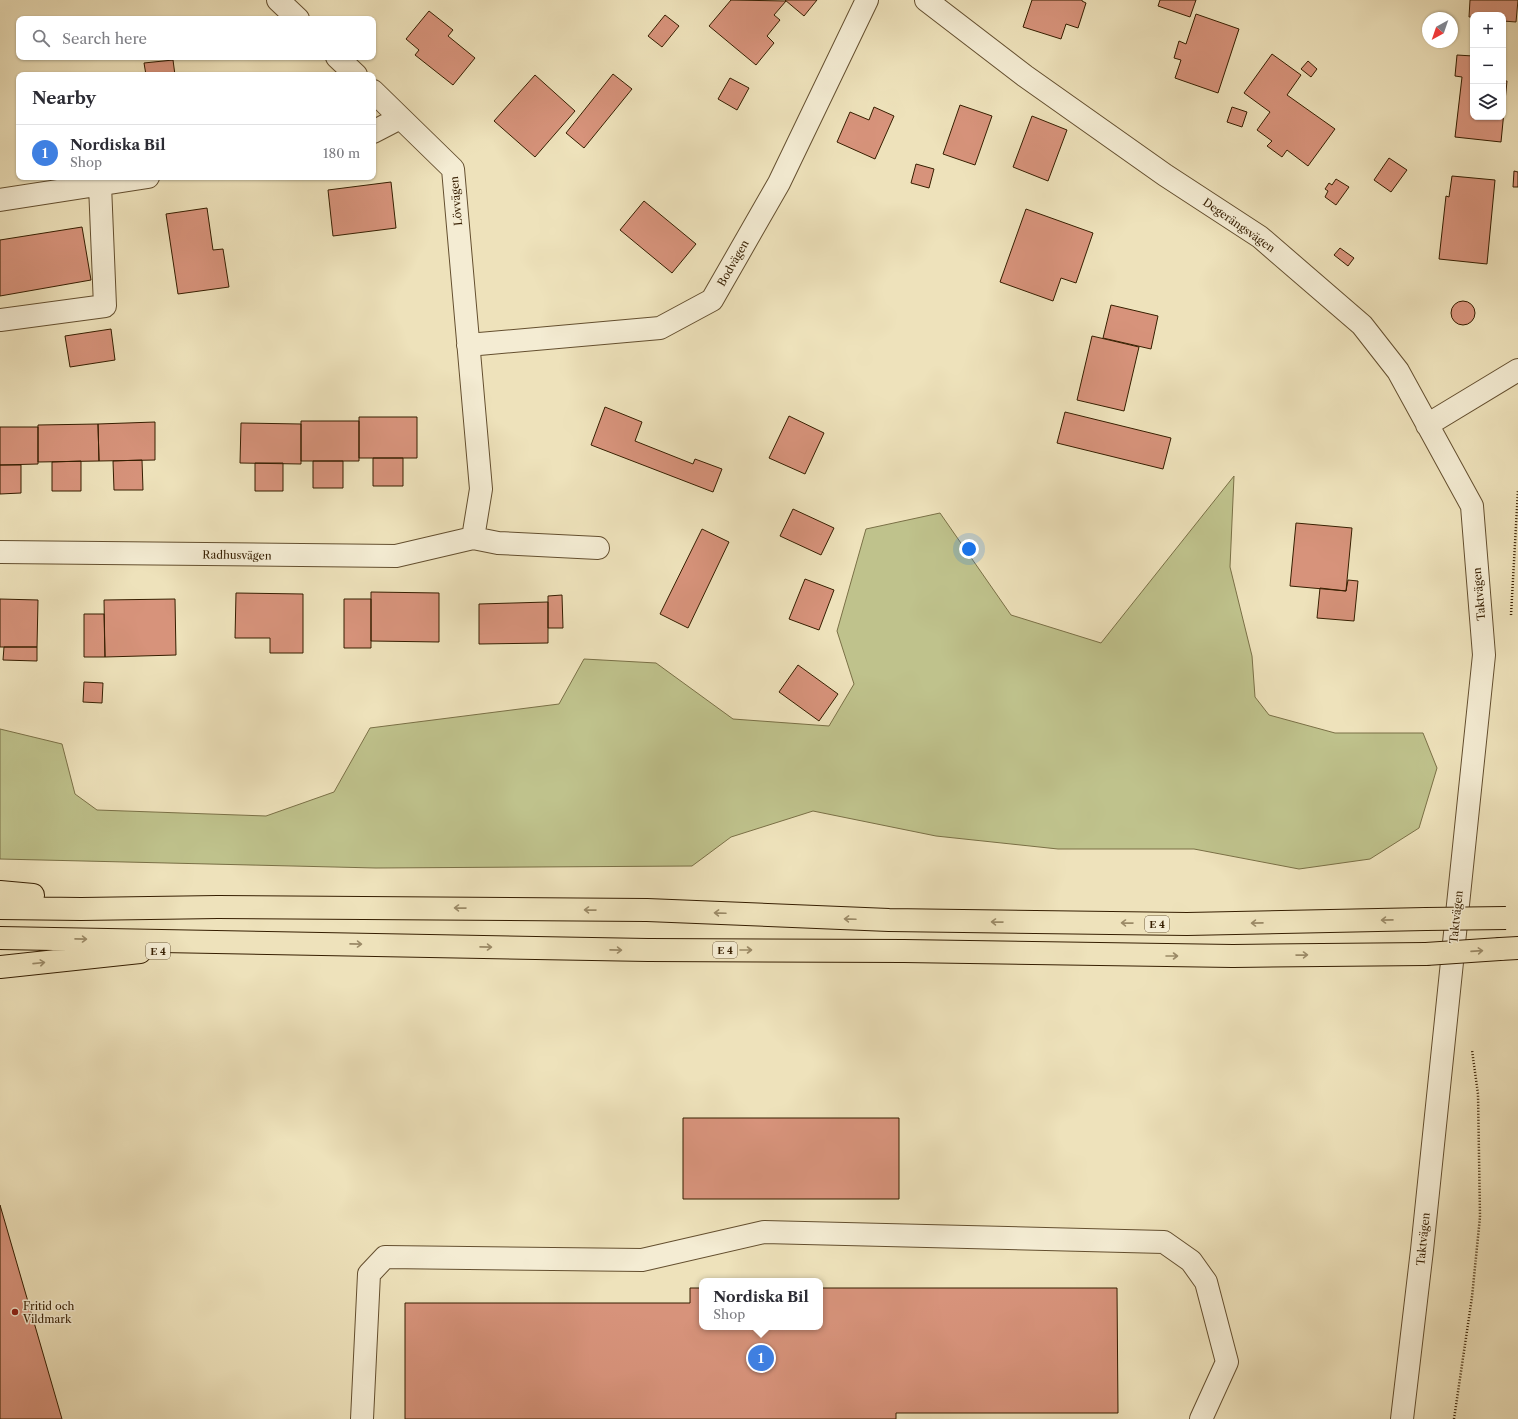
<!DOCTYPE html>
<meta charset="utf-8">
<style>
:root{--surface:#fff;--page:#f7f7f7;--text:#2b2b33;--muted:#7c7c81;--line:#e1e1e2;--accent:#8f2418}
body{margin:0;font-family:"Libre Caslon Text",serif;background:var(--page);color:var(--text)}
.controls{position:absolute;right:12px;top:12px;display:grid;overflow:hidden;border-radius:8px;box-shadow:0 1px 3px #0004}
.controls button{width:36px;height:36px;display:grid;place-items:center;padding:0;border:0;border-bottom:1px solid var(--line);background:var(--surface);color:var(--text);font:20px sans-serif}
.compass{position:absolute;left:1422px;top:12px;width:36px;height:36px;border-radius:50%;background:var(--surface);box-shadow:0 1px 3px #0004;rotate:220deg}
.you{position:absolute;left:969px;top:549px;width:14px;height:14px;margin:-10px;border:3px solid #fff;border-radius:50%;background:#1a73e8;box-shadow:0 0 0 6px #1a73e833}
.badge{display:grid;place-items:center;width:26px;height:26px;border-radius:50%;background:var(--accent);color:#fff;font-size:13px;font-weight:700}
.pin{position:absolute;translate:-50% -50%;border:2px solid #fff;box-shadow:0 1px 4px #0006}
.popup{position:absolute;left:699px;top:1278px;width:124px;height:52px;box-sizing:border-box;display:grid;place-content:center;border-radius:8px;background:var(--surface);filter:drop-shadow(0 1px 3px #0005);font-size:13px;white-space:nowrap;color:var(--muted)}
.popup b{font-size:15px;color:var(--text)}
.popup::after{content:'';position:absolute;left:50%;top:100%;margin-left:-8px;border:8px solid transparent;border-top-color:var(--surface)}
.list{margin:0;padding:0;list-style:none}
h2{display:flex;justify-content:space-between;align-items:center;height:52px;margin:0;padding:0 16px;font-size:17px}
h2 small{font-size:13px;font-weight:400;color:var(--muted)}
.list li{display:grid;grid-template-columns:26px 1fr auto;gap:12px;align-items:center;box-sizing:border-box;height:56px;padding:0 16px;border-top:1px solid var(--line)}
.list b{display:block;font-size:15px;white-space:nowrap}
.list p{margin:0;font-size:13px;white-space:nowrap;color:var(--muted)}
.list em{font-size:13px;font-style:normal;color:var(--muted)}
.icon{flex:none;width:22px;height:22px;fill:none;stroke:currentColor;stroke-width:2;stroke-linecap:round;stroke-linejoin:round}
.map{position:relative;flex:none;width:1518px;height:1419px;overflow:hidden}
.search{position:absolute;background:var(--surface);box-shadow:0 1px 3px #0004;left:16px;top:16px;width:360px;height:44px;display:flex;align-items:center;gap:10px;box-sizing:border-box;padding:0 14px;border-radius:8px;color:var(--muted);font-size:15px}
.panel{position:absolute;background:var(--surface);box-shadow:0 1px 3px #0004;left:16px;top:72px;width:360px;height:108px;border-radius:8px}
.map>svg:first-child{display:block}
.green{fill:#bfc28c;stroke:#7a7046}
.building{fill:#d7937b;stroke:#361e00}
.lines{fill:none;stroke-linecap:round;stroke-linejoin:round}
.minor-casing{stroke:#644f2f;stroke-width:24}
.highway-casing{stroke:#361e00;stroke-width:24}
.path{stroke:#361e00;stroke-width:2.5;stroke-dasharray:1 2;stroke-linecap:butt}
.minor{stroke:#f4ecd3;stroke-width:22}
.highway{stroke:#eee2bb;stroke-width:22}
.highway-bridge-casing{stroke:#361e00;stroke-width:24;stroke-linecap:butt}
.highway-bridge{stroke:#eee2bb;stroke-width:22}
.oneway{stroke:#9b8a67}
.poi-dot{fill:#8f2418;stroke:#f4ecd3;stroke-width:1.5}
.labels{text-anchor:middle;stroke-width:3;stroke-linejoin:round;paint-order:stroke}
.shield{fill:#f4ecd3;stroke:#6f5c3f;stroke-width:1}
.shield-label{font-size:10px;font-weight:bold;fill:#361e00}
.street-label{font-size:11px;fill:#361e00;stroke:#f4ecd3}
.poi-label{font-size:11px;fill:#361e00;stroke:#f4ecd3;text-anchor:start}
</style>
<div class="map">
<svg width="1518" height="1419" viewBox="0 0 1518 1419">
<rect width="100%" height="100%" fill="#eee2bb"/>
<filter id="stains"><feTurbulence type="fractalNoise" baseFrequency=".005" numOctaves="4"/><feColorMatrix values="0 0 0 0 .2 0 0 0 0 .09 0 0 0 0 .02 0 0 0 .5 -.17"/></filter>
<radialGradient id="worn" r=".72"><stop offset=".6" stop-color="#630" stop-opacity="0"/><stop offset="1" stop-color="#630" stop-opacity=".3"/></radialGradient>
<path class="green" d="M1234,476L1230,567L1252,656L1255,697L1269,715L1335,733H1423L1437,768L1419,828L1370,859L1299,869L1194,849H1058L936,836L813,811L731,837L692,866L376,868L0,859V729L62,744L75,794L97,810L266,816L334,792L370,728L559,704L584,659L656,663L733,719L829,726L854,684L837,631L866,529L940,513L1011,615L1101,643Z"/>
<path class="building" d="M731,0L786,1L774,15L780,20L767,36L774,43L756,65L709,26Z
M785,0H817L804,16Z
M1032,0H1082V1L1086,3L1078,28L1066,24L1061,39L1023,27Z
M1160,0H1196L1190,17L1158,6Z
M1470,0H1518L1516,22L1503,21V15H1473V17H1469Z
M429,11L453,30L448,36L475,58L453,85L415,55L419,50L406,39Z
M1196,14L1239,29L1218,93L1175,78L1181,60L1174,58L1179,41L1186,44Z
M665,15L679,26L662,47L648,36Z
M1272,54L1301,75L1287,95L1335,129L1308,166L1287,150L1282,157L1267,146L1272,141L1257,130L1270,112L1244,93Z
M1457,55L1473,56V117H1503V81H1507L1501,142L1455,137L1462,77L1455,76Z
M173,60L175,75H146L144,63Z
M1308,61L1317,69L1311,77L1301,69Z
M613,74L632,89L584,148L566,133Z
M535,75L575,111L535,157L494,121Z
M730,78L749,88L737,110L718,99Z
M960,105L992,116L975,165L943,154Z
M874,107L894,116L875,159L837,142L850,112L869,120Z
M1232,107L1247,112L1242,127L1227,122Z
M1032,116L1067,130L1048,181L1013,167Z
M1389,158L1407,170L1391,192L1374,180Z
M916,164L934,169L929,188L911,183Z
M1514,171L1518,172V187H1513Z
M1452,176L1495,180L1487,264L1439,259L1446,196L1449,197Z
M1336,179L1349,187L1336,205L1325,197L1328,191L1325,189L1329,183L1332,185Z
M391,182L396,228L333,236L328,190Z
M644,201L696,244L672,273L620,230Z
M207,208L213,250L223,249L229,287L178,294L166,214Z
M1026,209L1093,233L1076,283L1061,278L1053,301L1000,282Z
M82,227L91,280L0,296V240Z
M1340,248L1354,258L1348,266L1334,255Z
M1451 313a12 12 0 1 1 24 0a12 12 0 1 1-24 0Z
M1111,305L1158,316L1151,349L1103,338Z
M111,329L115,360L70,367L65,336Z
M1092,336L1139,347L1124,411L1077,400Z
M605,407L642,422L635,441L693,464L695,459L722,469L713,492L591,445Z
M1065,412L1171,438L1163,469L1057,443Z
M789,416L824,433L805,474L769,458Z
M359,417H417V458H359Z
M301,421H359V461H301Z
M155,422V460L99,461L98,424Z
M241,423L301,424V464L240,463Z
M98,424L99,461L38,462V425Z
M0,427H38V464L0,465Z
M373,458H403V486H373Z
M142,460L143,490H114L113,461Z
M81,461V491H52V462Z
M313,461H343V488H313Z
M255,463H283V491H255Z
M0,465H21V493L0,494Z
M793,509L834,528L821,555L780,536Z
M1296,523L1352,528L1346,591L1290,586Z
M702,529L729,542L688,628L660,614Z
M805,579L834,590L819,630L789,619Z
M1348,580L1358,581L1354,621L1317,618L1320,588L1346,591Z
M371,592L439,593V642L371,641Z
M236,593L303,594V653H270V638H235Z
M562,595L563,628H548V596Z
M0,599L38,600L37,647H0Z
M175,599L176,655L105,657L104,600Z
M344,599H371V648H344Z
M548,602V643L479,644V604Z
M84,614H104L105,657H84Z
M4,647H37V661L3,660Z
M798,665L838,694L819,721L779,692Z
M84,682L103,683L102,703L83,702Z
M683,1118H899V1199H683Z
M0,1205L62,1419H0Z
M690,1288H702V1327H820V1288H1117L1118,1413H896V1419H405V1303H690Z"/>
<g class="lines">
<g class="minor-casing">
<path id="minor" d="M278,0L298,19
M926,0L1025,76L1165,175L1260,237L1362,325L1398,371L1472,506L1484,655L1422,1250L1402,1419
M337,57L356,75
M373,132L400,118
M0,200L148,177
M0,320L105,306L100,185
M468,345L660,328L712,300L779,183L867,0
M1427,425L1518,370
M473,538L498,543L598,548
M0,552L396,556L473,538L481,489L453,169L373,91
M362,1419L369,1274L385,1257L642,1260L764,1232L1164,1242L1191,1261L1206,1282L1227,1362L1201,1419"/>
</g>
<g class="highway-casing">
<path id="highway" d="M0,892L33,895
M0,908L81,909L218,907L647,910L889,920L1187,924L1426,919
M0,938L648,950L904,951L1233,956L1426,954
M1500,949L1518,948
M0,967L140,952"/>
</g>
<path class="path" d="M1511,615L1518,490
M1454,1419L1472,1297L1480,1217L1478,1094L1472,1050"/>
<use href="#minor" class="minor"/>
<use href="#highway" class="highway"/>
<g class="highway-bridge-casing">
<path id="highway-bridge" d="M1426,919L1506,918
M1426,954L1500,949"/>
</g>
<use href="#highway-bridge" class="highway-bridge"/>
</g>
<defs><path id="oneway-shaft" d="M-6 0H5M1.5-3L5.5 0L1.5 3" fill="none" stroke-width="1.6" stroke-linecap="round" stroke-linejoin="round"/></defs>
<g class="oneway">
<use href="#oneway-shaft" transform="translate(460 908) rotate(-179)"/>
<use href="#oneway-shaft" transform="translate(590 910) rotate(-179)"/>
<use href="#oneway-shaft" transform="translate(720 913) rotate(-178)"/>
<use href="#oneway-shaft" transform="translate(850 919) rotate(-178)"/>
<use href="#oneway-shaft" transform="translate(1387 920) rotate(179)"/>
<use href="#oneway-shaft" transform="translate(997 922) rotate(-179)"/>
<use href="#oneway-shaft" transform="translate(1127 923) rotate(-179)"/>
<use href="#oneway-shaft" transform="translate(1257 923) rotate(179)"/>
<use href="#oneway-shaft" transform="translate(81 939) rotate(1)"/>
<use href="#oneway-shaft" transform="translate(356 944) rotate(1)"/>
<use href="#oneway-shaft" transform="translate(486 947) rotate(1)"/>
<use href="#oneway-shaft" transform="translate(616 950) rotate(1)"/>
<use href="#oneway-shaft" transform="translate(746 950)"/>
<use href="#oneway-shaft" transform="translate(1477 951) rotate(-4)"/>
<use href="#oneway-shaft" transform="translate(1302 955) rotate(-1)"/>
<use href="#oneway-shaft" transform="translate(1172 956)"/>
<use href="#oneway-shaft" transform="translate(39 963) rotate(-6)"/>
</g>
<circle class="poi-dot" cx="15" cy="1312" r="4"/>
<g class="labels">
<g class="shield">
<rect x="1145" y="916" width="24" height="16" rx="3"/>
<rect x="713" y="942" width="24" height="16" rx="3"/>
<rect x="146" y="943" width="24" height="16" rx="3"/>
</g>
<g class="shield-label">
<text x="1157" y="928">E 4</text>
<text x="725" y="954">E 4</text>
<text x="158" y="955">E 4</text>
</g>
<g class="street-label">
<text transform="translate(456 201) rotate(-95)" y="4">Lövvägen</text>
<text transform="translate(1239 225) rotate(35)" y="4">Degerängsvägen</text>
<text transform="translate(733 263) rotate(-60)" y="4">Bodvägen</text>
<text transform="translate(237 555) rotate(1)" y="4">Radhusvägen</text>
<text transform="translate(1479 594) rotate(-95)" y="4">Taktvägen</text>
<text transform="translate(1456 917) rotate(-84)" y="4">Taktvägen</text>
<text transform="translate(1423 1239) rotate(-84)" y="4">Taktvägen</text>
</g>
<g class="poi-label">
<text x="23" y="1310">Fritid och<tspan x="23" dy="13">Vildmark</tspan></text>
</g>
</g>
<rect width="100%" height="100%" filter="url(#stains)"/>
<rect width="100%" height="100%" fill="url(#worn)"/>
</svg>
<div class="controls">
<button>+</button>
<button>−</button>
<button><svg class="icon" aria-label="layers" viewBox="0 0 24 24"><path d="M12 4l9 5-9 5-9-5zM3 14l9 5 9-5"/></svg></button>
</div>
<svg class="compass" viewBox="-18 -18 36 36"><path d="M0-13l5 13h-10z" fill="#e53935"/><path d="M0 13l5-13h-10z" fill="#7c7c81"/></svg>
<div class="you"></div>
<div class="pin badge" style="left:761px;top:1358px;background:#3f7fe0">1</div>
<div class="popup"><b>Nordiska Bil</b>Shop</div>
<div class="search"><svg class="icon" aria-label="search" viewBox="0 0 24 24"><circle cx="10" cy="10" r="6"/><path d="M15 15l6 6"/></svg>Search here</div>
<section class="panel">
<h2>Nearby<small></small></h2>
<ul class="list">
<li><span class="badge" style="background:#3f7fe0">1</span><div><b>Nordiska Bil</b><p>Shop</p></div><em>180 m</em></li>
</ul>
</section>
</div>
